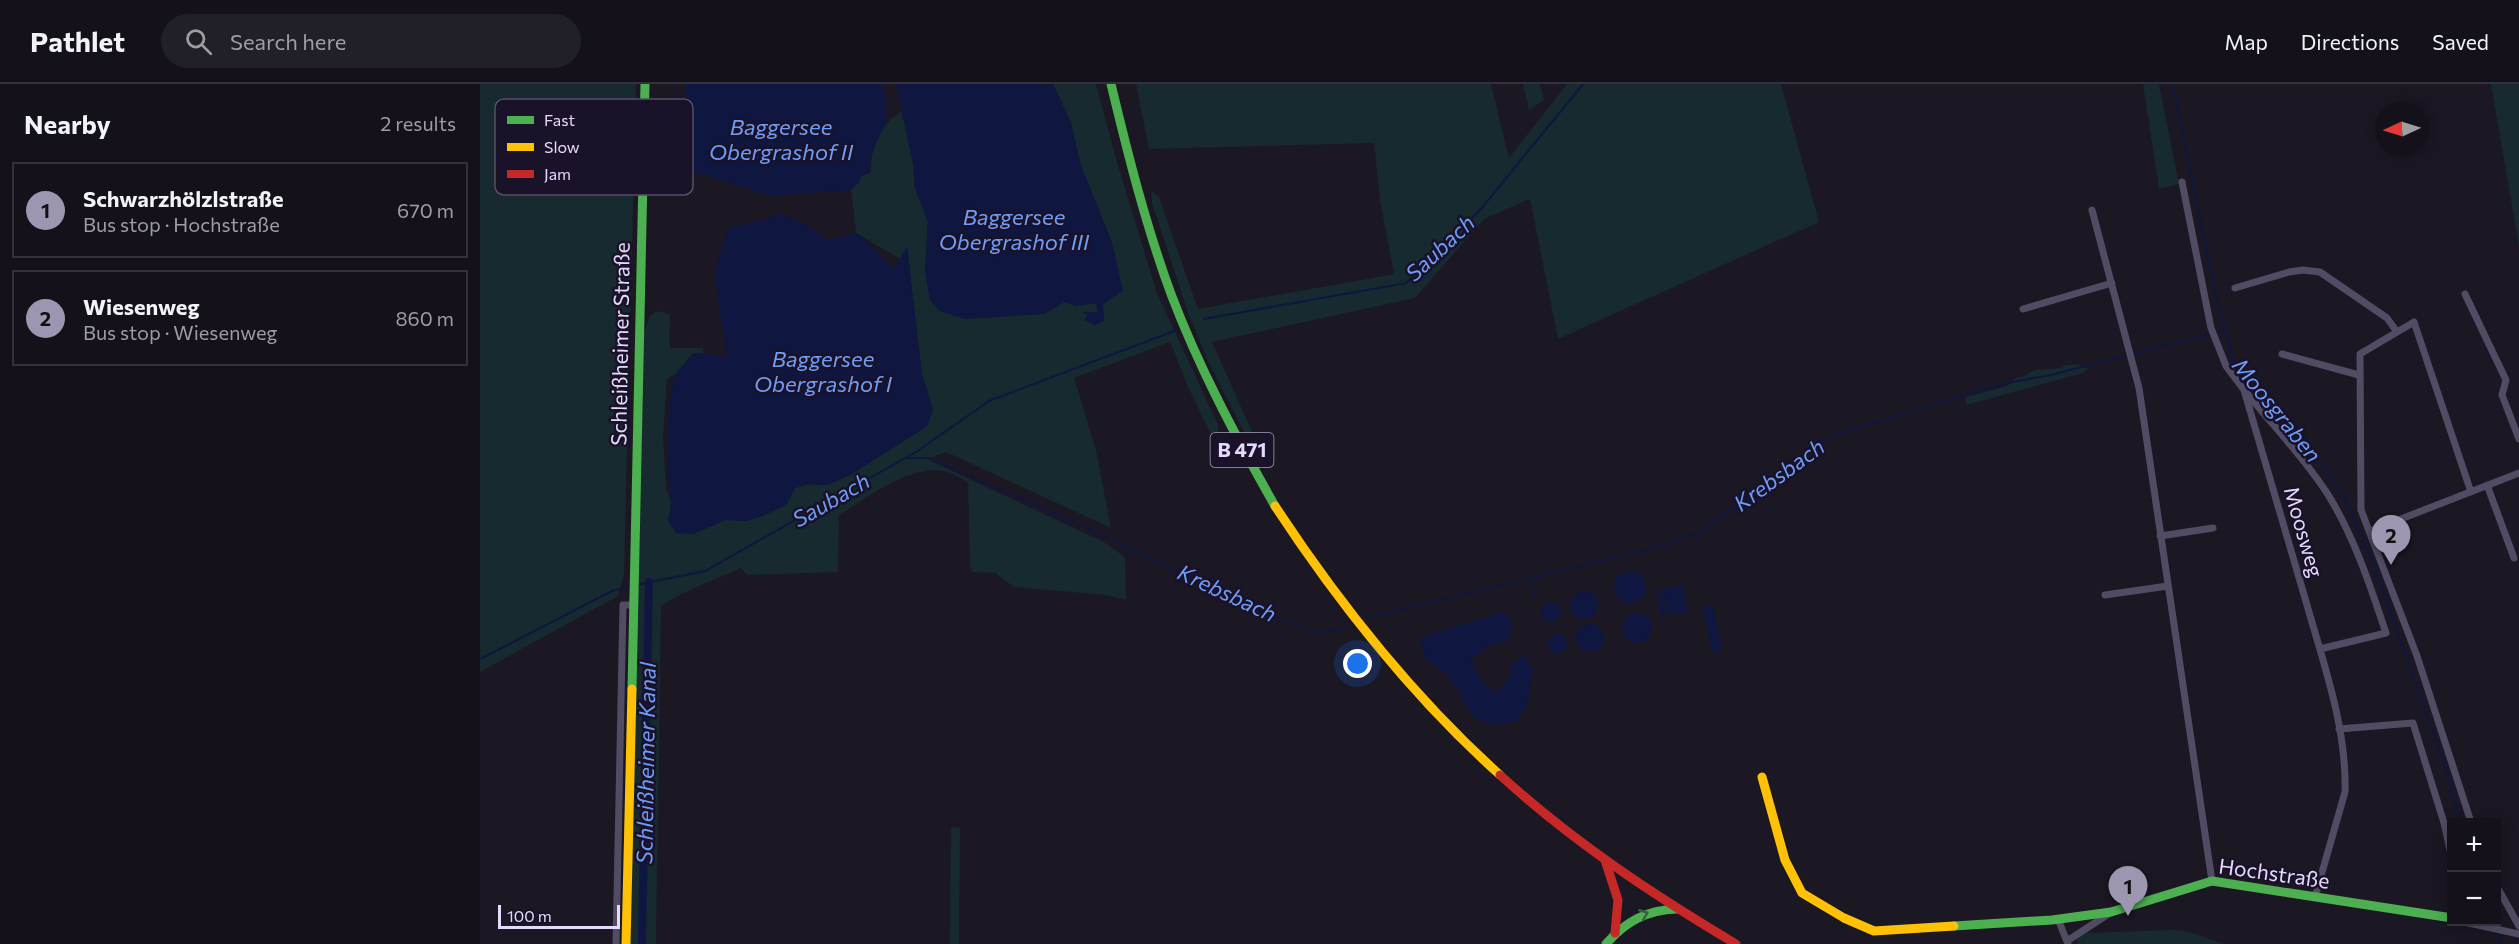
<!DOCTYPE html>
<meta charset="utf-8">
<style>
:root{--surface:#14111a;--page:#211f27;--text:#f1f3f6;--muted:#9d9da2;--line:#333139;--accent:#9e96b1}
body{margin:0;font-family:Commissioner,sans-serif;background:var(--page);color:var(--text)}
.controls{position:absolute;right:18px;bottom:18px;display:grid;overflow:hidden;border-radius:0px;box-shadow:0 3px 15px #0003}
.controls button{width:54px;height:54px;display:grid;place-items:center;padding:0;border:0;border-bottom:2px solid var(--line);background:var(--surface);color:var(--text);font:30px sans-serif}
.compass{position:absolute;left:1895px;top:18px;width:54px;height:54px;border-radius:50%;background:var(--surface);box-shadow:0 3px 15px #0003;rotate:266deg}
.scale{position:absolute;left:18px;bottom:15px;width:122px;box-sizing:border-box;padding-left:6px;border:3px solid #e5dafd;border-top:0;font-size:16px;line-height:21px;white-space:nowrap;color:#e5dafd;-webkit-text-stroke:4px #1a1228;paint-order:stroke}
.you{position:absolute;left:878px;top:580px;width:21px;height:21px;margin:-15px;border:4px solid #fff;border-radius:50%;background:#1a73e8;box-shadow:0 0 0 9px #1a73e833}
.badge{display:grid;place-items:center;width:39px;height:39px;border-radius:50%;background:var(--accent);color:#111;font-size:20px;font-weight:700}
.pin{position:absolute;translate:-50% -50px;filter:drop-shadow(0 2px 3px #0008)}
.pin::after{content:'';position:absolute;top:32px;width:21px;height:18px;background:inherit;clip-path:polygon(0 0,100% 0,50% 100%)}
.list{margin:0;padding:0;list-style:none}
h2{display:flex;justify-content:space-between;align-items:center;height:78px;margin:0;padding:0 24px;font-size:26px}
h2 small{font-size:20px;font-weight:400;color:var(--muted)}
.list li{display:grid;grid-template-columns:39px 1fr auto;gap:18px;align-items:center;box-sizing:border-box;height:96px;margin:0 12px 12px;padding:0 12px;border:2px solid var(--line);border-radius:0px}
.list b{display:block;font-size:22px;white-space:nowrap}
.list p{margin:0;font-size:20px;white-space:nowrap;color:var(--muted)}
.list em{font-size:20px;font-style:normal;color:var(--muted)}
.icon{flex:none;width:33px;height:33px;fill:none;stroke:currentColor;stroke-width:2;stroke-linecap:round;stroke-linejoin:round}
.map{position:relative;flex:none;width:2039px;height:860px;overflow:hidden}
header{display:flex;align-items:center;gap:36px;box-sizing:border-box;height:84px;padding:0 30px;background:var(--surface);border-bottom:2px solid var(--line)}
header strong{font-size:28px}
nav{display:flex;gap:33px;margin-inline-start:auto;font-size:21px}
.search{width:420px;height:54px;background:var(--page);display:flex;align-items:center;gap:15px;box-sizing:border-box;padding:0 21px;border-radius:33px;color:var(--muted);font-size:22px}
main{display:flex}
aside{flex:1;background:var(--surface)}
.map>svg:first-child{display:block}
.green{fill:#162a2f}
.water{fill:#0f1741}
.lines{fill:none;stroke-linecap:round;stroke-linejoin:round}
.stream{stroke:#0f1741;stroke-width:2}
.canal{stroke:#0f1741;stroke-width:8}
.street{stroke:#514c63;stroke-width:7}
.fast{stroke:#4caf50;stroke-width:9}
.slow{stroke:#ffc107;stroke-width:9}
.jam{stroke:#c62828;stroke-width:9}
.oneway{stroke:#33603c}
.labels{text-anchor:middle;stroke-width:5;stroke-linejoin:round;paint-order:stroke}
.shield{fill:#1a1228;stroke:#a89ebd;stroke-width:1.5}
.shield-label{font-size:20px;font-weight:bold;fill:#e5dafd}
.street-label{font-size:21px;fill:#e5dafd;stroke:#1a1228}
.water-label{font-size:22px;font-style:italic;fill:#6e9cf7;stroke:#1a1228}
.key{fill:#1a1228;stroke:#574e68;stroke-width:1.5}
.key-label{font-size:16px;fill:#e5dafd}
</style>
<header>
<strong>Pathlet</strong>
<div class="search"><svg class="icon" aria-label="search" viewBox="0 0 24 24"><circle cx="10" cy="10" r="6"/><path d="M15 15l6 6"/></svg>Search here</div>
<nav><a>Map</a><a>Directions</a><a>Saved</a></nav>
</header>
<main>
<aside>
<h2>Nearby<small>2 results</small></h2>
<ul class="list">
<li><span class="badge">1</span><div><b>Schwarzhölzlstraße</b><p>Bus stop · Hochstraße</p></div><em>670 m</em></li>
<li><span class="badge">2</span><div><b>Wiesenweg</b><p>Bus stop · Wiesenweg</p></div><em>860 m</em></li>
</ul>
</aside>
<div class="map">
<svg width="2039" height="860" viewBox="0 0 2039 860">
<rect width="100%" height="100%" fill="#1b1723"/>
<path class="green" d="M0,0H156L144,491L138,512L0,588Z
M573,0H616L637,78L677,209L739,343L735,359L709,305L690,258L594,294L616,366L631,444L466,368L447,375L624,458L645,473L646,516L626,511L534,503L515,489L493,488L490,483L488,398C482,395 474,390 467,388C429,379 390,413 359,431L358,488L267,491L261,484C234,497 206,505 181,522L176,860H150L164,248L170,232L176,227L190,230C191,240 187,254 191,264H223V270L213,269L197,289L187,295L183,352L186,405L192,419L188,437L213,450L246,436L266,437L310,412L315,404L329,400L347,401L370,391L447,342L453,326L442,290L427,164L420,175L376,149L371,106L379,98L381,92L390,88C392,62 399,41 422,27L433,80L435,104L448,138L445,185L450,216L460,227L564,230L584,218L596,222L616,219L618,228H604L608,231L605,236L624,237L600,79L591,39Z
M656,0H1011L1029,74L1087,0H1301L1339,138L1078,255L1050,115L1004,135L935,214L732,258L781,368L782,376L776,372L728,277L708,229L672,119L671,107L679,113L718,225L914,190L900,116L894,59L669,65Z
M1043,0H1060L1064,16L1049,26Z
M1663,0H1679L1699,100L1679,105Z
M2011,0H2039V163Z
M1598,280L1608,285L1603,289L1486,321V313L1527,302L1536,294L1544,292L1555,286L1581,284L1586,281Z
M471,743L480,744L479,860H470Z
M1692,846C1710,846 1727,855 1745,860H1597V854L1603,849Z"/>
<path class="water" d="M206,0H402L406,16L407,36L392,69L390,89L381,92L379,98L371,106L291,112L214,88L206,18Z
M416,0H573L591,39L600,79L632,158L643,207L623,220L624,237L615,241L604,236L608,231L602,228H618L616,219L596,222L584,218L564,230L484,235L460,227L450,216L445,185L448,138L435,104L433,80Z
M302,130L330,142L347,156L376,149C394,160 398,172 414,184L427,163L442,290L453,326L447,342L370,391L347,401L329,400L315,404L306,421L283,432L266,437L246,436L213,450L196,449L188,437C193,414 189,407 188,386C187,363 187,306 198,287C202,281 209,275 214,269L247,272L234,189L248,145Z
M1134 503a16 16 0 1 1 32 0a16 16 0 1 1-32 0Z
M1203,501L1208,529L1188,531L1183,505Z
M1181,505L1186,531L1181,532L1176,506Z
M1090 521a14 14 0 1 1 28 0a14 14 0 1 1-28 0Z
M1061 528a10 10 0 1 1 20 0a10 10 0 1 1-20 0Z
M1233,521L1242,567L1232,569L1223,523Z
M1025,527L1033,540L1028,557L1009,562L991,575L1001,596L1016,609L1029,595V582L1044,571L1053,586L1047,620L1038,637L1012,641L995,634L983,618L980,607L971,599L968,590L947,577L939,554Z
M1142 544a15 15 0 1 1 30 0a15 15 0 1 1-30 0Z
M1096 554a14 14 0 1 1 28 0a14 14 0 1 1-28 0Z
M1067 560a10 10 0 1 1 20 0a10 10 0 1 1-20 0Z"/>
<g class="lines">
<path class="stream" d="M1693,0L1734,203L1754,280L1813,337L1866,416L1895,485L1967,688L1981,738
M724,235L926,199L1000,126L1103,0
M425,374H449L627,453
M634,457L739,508L834,549L863,545L865,542
M1051,495L1055,513
M156,501L225,487L436,368L509,317L697,246
M891,533L1178,463L1221,448L1341,357L1369,346L1522,300L1571,291L1745,246
M0,575L132,507L150,502
M2018,848L2020,860"/>
<path class="canal" d="M162,860L169,498"/>
<path class="street" d="M1702,98L1731,244L1746,282L1764,306C1785,378 1806,450 1827,521C1844,581 1867,645 1865,708L1835,813
M1612,126L1659,304L1732,797
M1755,204L1809,188L1823,186L1840,188L1907,234L1917,248
M1985,210L2026,296L2022,311L2039,355
M1543,225L1632,199
M1802,270L1879,291
M1766,308C1793,342 1823,372 1847,409C1874,452 1890,501 1906,549L1840,565
M2007,401L2034,474
M1890,447L2039,389
M1680,452L1733,444
M1625,511L1688,502
M1859,645L1933,639L1964,739L1972,775
M1991,738L1937,572L1881,426L1880,270L1934,238L1991,408
M2016,801L2039,842
M1578,835L1588,860
M1984,838L2039,850
M1587,857L1630,829
M136,860L143,521H154"/>
<path class="fast" d="M631,0C648,71 666,142 691,210C719,284 756,353 795,422
M152,605L165,0
M1474,842L1572,836L1631,828L1732,797L1972,834
M1126,860C1146,837 1167,826 1197,825"/>
<path class="slow" d="M795,422C860,521 932,612 1020,691
M1282,693L1305,776L1322,809L1364,834L1394,847L1474,842
M146,860L152,605"/>
<path class="jam" d="M1020,691C1092,757 1172,810 1256,860
M1125,776L1138,816L1135,849"/>
</g>
<defs><path id="oneway-chevron" d="M-2-3.5L2.5 0L-2 3.5" fill="none" stroke-width="1.6" stroke-linecap="round" stroke-linejoin="round" transform="scale(1.5)"/></defs>
<use class="oneway" href="#oneway-chevron" transform="translate(1164 830) rotate(-22)"/>
<g class="labels">
<rect class="shield" x="730.5" y="349" width="63" height="34" rx="4.5"/>
<g class="shield-label">
<text x="762" y="373">B 471</text>
</g>
<g class="street-label">
<text transform="translate(141 260) rotate(-89)" y="7">Schleißheimer Straße</text>
<text transform="translate(1823 448) rotate(74)" y="7">Moosweg</text>
<text transform="translate(1794 790) rotate(8)" y="7">Hochstraße</text>
</g>
<g class="water-label">
<text x="301" y="51">Baggersee<tspan x="301" dy="25">Obergrashof II</tspan></text>
<text x="534" y="141">Baggersee<tspan x="534" dy="25">Obergrashof III</tspan></text>
<text transform="translate(960 164) rotate(-43)" y="8">Saubach</text>
<text x="343" y="283">Baggersee<tspan x="343" dy="25">Obergrashof I</tspan></text>
<text transform="translate(1797 326) rotate(51)" y="8">Moosgraben</text>
<text transform="translate(1299 391) rotate(-36)" y="8">Krebsbach</text>
<text transform="translate(351 416) rotate(-30)" y="8">Saubach</text>
<text transform="translate(747 509) rotate(25)" y="8">Krebsbach</text>
<text transform="translate(166 679) rotate(-89)" y="8">Schleißheimer Kanal</text>
</g>
</g>
<rect x="15" y="15" width="198" height="96" rx="9" class="key"/>
<rect x="27" y="32" width="27" height="8" fill="#4caf50"/>
<rect x="27" y="59" width="27" height="8" fill="#ffc107"/>
<rect x="27" y="86" width="27" height="8" fill="#c62828"/>
<g class="key-label">
<text x="64" y="42">Fast</text>
<text x="64" y="69">Slow</text>
<text x="64" y="96">Jam</text>
</g>
</svg>
<div class="controls">
<button>+</button>
<button>−</button>
</div>
<svg class="compass" viewBox="-18 -18 36 36"><path d="M0-13l5 13h-10z" fill="#e53935"/><path d="M0 13l5-13h-10z" fill="#9d9da2"/></svg>
<div class="scale">100 m</div>
<div class="you"></div>
<div class="pin badge" style="left:1648px;top:832px">1</div>
<div class="pin badge" style="left:1911px;top:481px">2</div>
</div>
</main>
